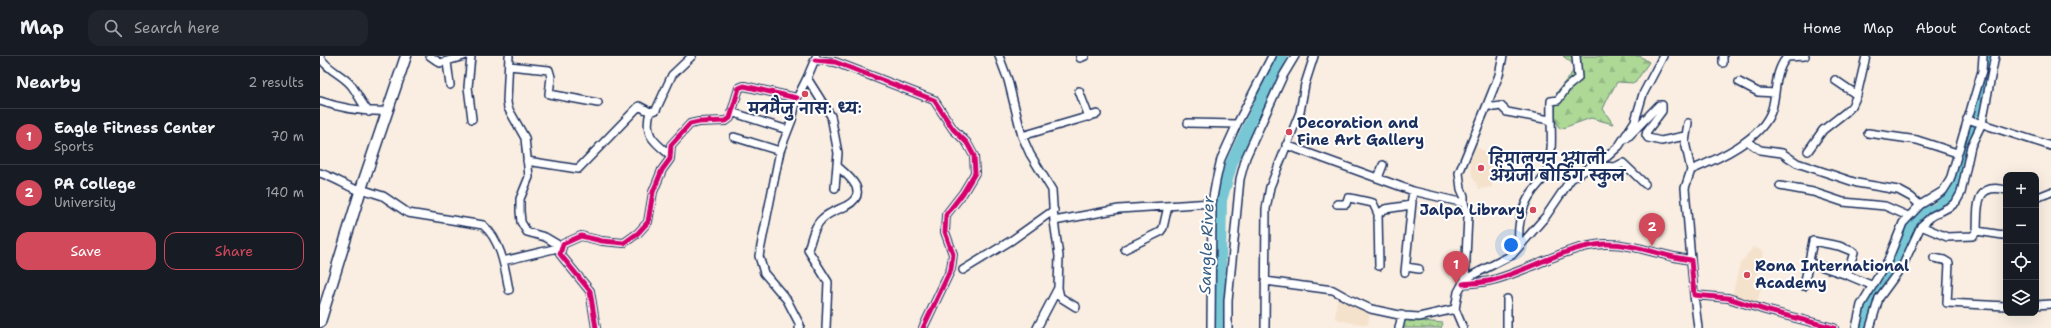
<!DOCTYPE html>
<meta charset="utf-8">
<style>
:root{--surface:#171b24;--page:#20242c;--text:#f1f3f6;--muted:#9ea1a6;--line:#363941;--accent:#d1495b}
body{margin:0;font-family:"Shantell Sans","Playpen Sans Deva",sans-serif;background:var(--page);color:var(--text)}
.controls{position:absolute;right:12px;bottom:12px;display:grid;overflow:hidden;border-radius:8px;box-shadow:0 4px 16px #0002}
.controls button{width:36px;height:36px;display:grid;place-items:center;padding:0;border:0;border-bottom:1px solid var(--line);background:var(--surface);color:var(--text);font:20px sans-serif}
.you{position:absolute;left:1191px;top:189px;width:14px;height:14px;margin:-10px;border:3px solid #fff;border-radius:50%;background:#1a73e8;box-shadow:0 0 0 6px #1a73e833}
.badge{display:grid;place-items:center;width:26px;height:26px;border-radius:50%;background:var(--accent);color:#fff;font-size:13px;font-weight:700}
.pin{position:absolute;translate:-50% -33px;filter:drop-shadow(0 1px 2px #0008)}
.pin::after{content:'';position:absolute;top:21px;width:14px;height:12px;background:inherit;clip-path:polygon(0 0,100% 0,50% 100%)}
.list{margin:0;padding:0;list-style:none}
h2{display:flex;justify-content:space-between;align-items:center;height:52px;margin:0;padding:0 16px;font-size:17px}
h2 small{font-size:13px;font-weight:400;color:var(--muted)}
.list li{display:grid;grid-template-columns:26px 1fr auto;gap:12px;align-items:center;box-sizing:border-box;height:56px;padding:0 16px;border-top:1px solid var(--line)}
.list b{display:block;font-size:15px;white-space:nowrap}
.list p{margin:0;font-size:13px;white-space:nowrap;color:var(--muted)}
.list em{font-size:13px;font-style:normal;color:var(--muted)}
.actions{display:flex;gap:8px;padding:12px 16px}
.actions a{flex:1;padding:9px 0;border:1px solid var(--accent);border-radius:12px;text-align:center;font-size:14px;color:var(--accent)}
.actions .main{background:var(--accent);color:#fff}
.icon{flex:none;width:22px;height:22px;fill:none;stroke:currentColor;stroke-width:2;stroke-linecap:round;stroke-linejoin:round}
.map{position:relative;flex:none;width:1731px;height:272px;overflow:hidden}
header{display:flex;align-items:center;gap:24px;box-sizing:border-box;height:56px;padding:0 20px;background:var(--surface);border-bottom:1px solid var(--line)}
header strong{font-size:19px}
nav{display:flex;gap:22px;margin-inline-start:auto;font-size:14px}
.search{width:280px;height:36px;background:var(--page);display:flex;align-items:center;gap:10px;box-sizing:border-box;padding:0 14px;border-radius:12px;color:var(--muted);font-size:15px}
main{display:flex}
aside{flex:1;background:var(--surface)}
.map>svg:first-child{display:block}
.built{fill:#f5e2cc}
.forest{fill:url(#forest-firs);stroke:#64847a}
.park{fill:url(#park-dots);stroke:#64847a}
.lines{fill:none;stroke-linecap:round;stroke-linejoin:round}
.river{stroke:#78c7d5;stroke-width:12}
.street-casing{stroke:#1b2f5e;stroke-width:10}
.secondary-casing{stroke:#1b2f5e;stroke-width:13}
.street{stroke:#fff;stroke-width:7}
.secondary{stroke:#fff;stroke-width:10}
.cycleway-casing{stroke:#fff;stroke-width:8}
.cycleway{stroke:#d6006c;stroke-width:5}
.poi-dot{fill:#d1495b;stroke:#fff;stroke-width:1.5}
.labels{text-anchor:middle;stroke-width:4;stroke-linejoin:round;paint-order:stroke}
.poi-label{font-size:15px;font-weight:bold;fill:#1b2f5e;stroke:#fff;text-anchor:start}
.water-label{font-size:16px;font-style:italic;fill:#375d82;stroke:#fff}
</style>
<header>
<strong>Map</strong>
<div class="search"><svg class="icon" aria-label="search" viewBox="0 0 24 24"><circle cx="10" cy="10" r="6"/><path d="M15 15l6 6"/></svg>Search here</div>
<nav><a>Home</a><a>Map</a><a>About</a><a>Contact</a></nav>
</header>
<main>
<aside>
<h2>Nearby<small>2 results</small></h2>
<ul class="list">
<li><span class="badge">1</span><div><b>Eagle Fitness Center</b><p>Sports</p></div><em>70 m</em></li>
<li><span class="badge">2</span><div><b>PA College</b><p>University</p></div><em>140 m</em></li>
</ul>
<div class="actions"><a class="main">Save</a><a>Share</a></div>
</aside>
<div class="map">
<svg width="1731" height="272" viewBox="0 0 1731 272">
<defs>
<pattern id="forest-firs" width="22" height="20" patternUnits="userSpaceOnUse"><rect width="22" height="20" fill="#add896"/><path d="M5 1l3.5 6h-7zM16 11l3.5 6h-7z" fill="#94ba84"/></pattern>
<pattern id="park-dots" width="8" height="8" patternUnits="userSpaceOnUse"><rect width="8" height="8" fill="#add896"/><path d="M2 2h.1M6 6h.1" fill="none" stroke="#94ba84" stroke-width="1.8" stroke-linecap="round"/></pattern>
</defs>
<rect width="100%" height="100%" fill="#f9eee1"/>
<filter id="ink" filterUnits="userSpaceOnUse"><feTurbulence type="fractalNoise" baseFrequency=".025" numOctaves="2"/><feDisplacementMap in="SourceGraphic" scale="8" xChannelSelector="R" yChannelSelector="G"/><feConvolveMatrix kernelMatrix="1 2 1 2 8 2 1 2 1" color-interpolation-filters="sRGB"/></filter>
<g filter="url(#ink)">
<path class="built" d="M1156,91L1174,100L1168,124L1172,125V131L1159,133L1152,120L1150,104Z
M1433,191L1444,195L1433,230L1441,232L1437,246L1412,239L1420,208Z
M1017,243L1050,255L1048,269L1027,266L1015,262Z"/>
<path class="forest" d="M1243,0H1320L1329,6L1315,27L1297,26L1288,42L1283,53L1293,68L1271,62L1240,73L1234,62L1237,36L1254,14L1253,8Z"/>
<path class="park" d="M1082,263L1123,267L1121,272H1080Z"/>
<g class="lines">
<path class="river" d="M899,272L901,144L912,106L962,0
M1543,272L1559,230L1582,193L1593,163L1618,152L1635,134L1665,27L1669,0"/>
<g class="street-casing">
<path id="street" d="M110,0L120,7L144,0
M151,0L148,31L152,63
M189,0L187,46L188,52L205,82L209,121L200,143V155L201,166L207,176L225,181L242,191
M679,0L688,24L702,80L710,98L732,134L734,165L739,200L738,232L717,272
M0,1C7,14 22,18 31,29C38,38 41,47 49,56
M496,1L487,22L511,60L518,97L515,132
M760,2L765,0
M495,4L515,6L614,44L633,73L647,87L654,100L655,117L643,137L626,159L625,176L633,198L631,213L603,272
M127,6L130,29
M1403,7V0
M189,10L229,14L231,21L229,38L278,47
M1515,24L1537,39
M1419,26L1438,36L1455,37
M759,35L769,61
M0,45C23,53 43,56 67,55
M1167,49L1174,51L1181,50L1187,56L1230,64
M330,56C324,79 333,85 350,99
M411,56L468,74
M1647,63L1731,90
M868,67L917,68
M1368,67L1365,86L1371,114
M1548,77L1597,84L1637,97
M702,80L777,58
M414,81L460,95
M1307,82L1339,49H1342V55L1327,75L1326,79L1328,82L1341,85L1365,80
M1427,85L1440,94L1462,97L1477,107L1537,127L1578,134L1591,141L1600,149
M966,89L1093,135L1144,147
M1488,95L1503,74L1526,56L1532,50L1537,39L1546,0
M207,105L258,113L319,50L330,56L336,54L352,19L372,0
M1271,109L1295,111L1303,107L1325,128
M0,117C15,122 27,130 41,136
M1058,122L1063,109
M1460,130L1493,136L1523,146L1565,150L1588,160
M41,133L63,140L88,157L163,169C181,184 185,212 189,234
M1716,142L1731,136
M1017,148H1026L1028,142H1030L1053,147L1058,158
M734,165L799,153L892,147
M1601,170L1627,181L1653,180L1657,175L1683,179
M1657,175C1658,151 1654,126 1686,134
M1199,189C1197,167 1202,147 1217,130C1222,124 1227,119 1228,112C1234,90 1230,68 1231,45L1238,44L1247,31L1258,22L1256,0
M805,193L840,176L843,172L848,150
M1614,202L1624,204L1629,207L1627,247L1686,250
M1371,204L1365,132L1371,114C1398,103 1443,83 1452,53C1457,35 1454,16 1467,1L1485,0
M183,205L242,191
M1488,206L1527,219
M1059,210L1058,158L1065,153L1091,149L1093,135
M1086,211L1099,213
M643,214L692,184L734,154
M1085,216L1092,146
M1145,223L1192,199L1226,160L1251,123L1288,100L1299,90L1315,65L1323,38L1343,0
M945,225L1013,234L1031,244L1051,253L1084,260L1099,261L1135,253
M1143,228C1152,227 1163,227 1173,224C1211,214 1245,190 1285,188C1314,187 1343,201 1371,204L1374,239L1408,242L1445,254L1514,272
M1484,230L1493,185L1519,190L1534,196L1527,219L1551,229
M738,232L740,241L756,251
M1374,239L1378,272
M1716,249L1731,248
M276,272L270,235L240,198L243,188L261,180L282,185L304,187L318,177L328,166L333,136L342,114L350,103L351,89L370,68L379,66L406,65L410,62L419,32L424,30L477,42
M479,272L480,269L467,244L444,217L439,200L460,95L472,64L477,42L487,22
M506,272L508,226L488,194C491,184 494,170 502,163C509,156 518,154 526,150C550,137 530,121 517,110
M891,272L892,147L896,125L901,103L917,68L952,0
M908,272V245L920,123L926,101L963,20L975,0
M945,272L946,153L950,131L980,56L985,28L994,0
M1079,272L1082,259
M1143,272L1135,253L1138,236L1145,223L1148,160L1144,147V140L1141,133L1139,117L1167,49L1179,19L1183,0
M1187,272V243
M1536,272L1541,249L1568,204L1583,167L1600,149L1623,135L1630,124L1662,15L1663,0
M1550,272L1559,242L1583,209L1601,170L1612,160L1631,150L1636,146L1641,137L1651,90L1662,67L1675,0"/>
</g>
<g class="secondary-casing">
<path id="secondary" d="M0,266L41,133L86,0"/>
</g>
<use href="#street" class="street"/>
<use href="#secondary" class="secondary"/>
<g class="cycleway-casing">
<path id="cycleway" d="M495,4L515,6L614,44L633,73L647,87L654,100L655,117L643,137L626,159L625,176L633,198L631,213L603,272
M1143,228C1152,227 1163,227 1173,224C1211,214 1245,190 1285,188C1314,187 1343,201 1371,204L1374,239L1408,242L1445,254L1514,272
M276,272L270,235L240,198L243,188L261,180L282,185L304,187L318,177L328,166L333,136L342,114L350,103L351,89L370,68L379,66L406,65L410,62L419,32L424,30L477,42"/>
</g>
<use href="#cycleway" class="cycleway"/>
</g>
</g>
<g class="poi-dot">
<circle cx="485" cy="38" r="4"/>
<circle cx="969" cy="76" r="4"/>
<circle cx="1161" cy="112" r="4"/>
<circle cx="1213" cy="154" r="4"/>
<circle cx="1427" cy="219" r="4"/>
</g>
<g class="labels">
<g class="poi-label">
<text x="485" y="58" text-anchor="middle">मनमैजु नासः ध्यः</text>
<text x="977" y="72">Decoration and<tspan x="977" dy="17">Fine Art Gallery</tspan></text>
<text x="1169" y="108">हिमालयन भ्याली<tspan x="1169" dy="17">अंग्रेजी बोर्डिंग स्कुल</tspan></text>
<text x="1205" y="159" text-anchor="end">Jalpa Library</text>
<text x="1435" y="215">Rona International<tspan x="1435" dy="17">Academy</tspan></text>
</g>
<g class="water-label">
<text transform="translate(886 189) rotate(-88)" y="6">Sangle River</text>
</g>
</g>
</svg>
<div class="controls">
<button>+</button>
<button>−</button>
<button><svg class="icon" aria-label="locate" viewBox="0 0 24 24"><circle cx="12" cy="12" r="6"/><path d="M12 2v4M12 18v4M2 12h4M18 12h4"/></svg></button>
<button><svg class="icon" aria-label="layers" viewBox="0 0 24 24"><path d="M12 4l9 5-9 5-9-5zM3 14l9 5 9-5"/></svg></button>
</div>
<div class="you"></div>
<div class="pin badge" style="left:1136px;top:228px">1</div>
<div class="pin badge" style="left:1332px;top:190px">2</div>
</div>
</main>
